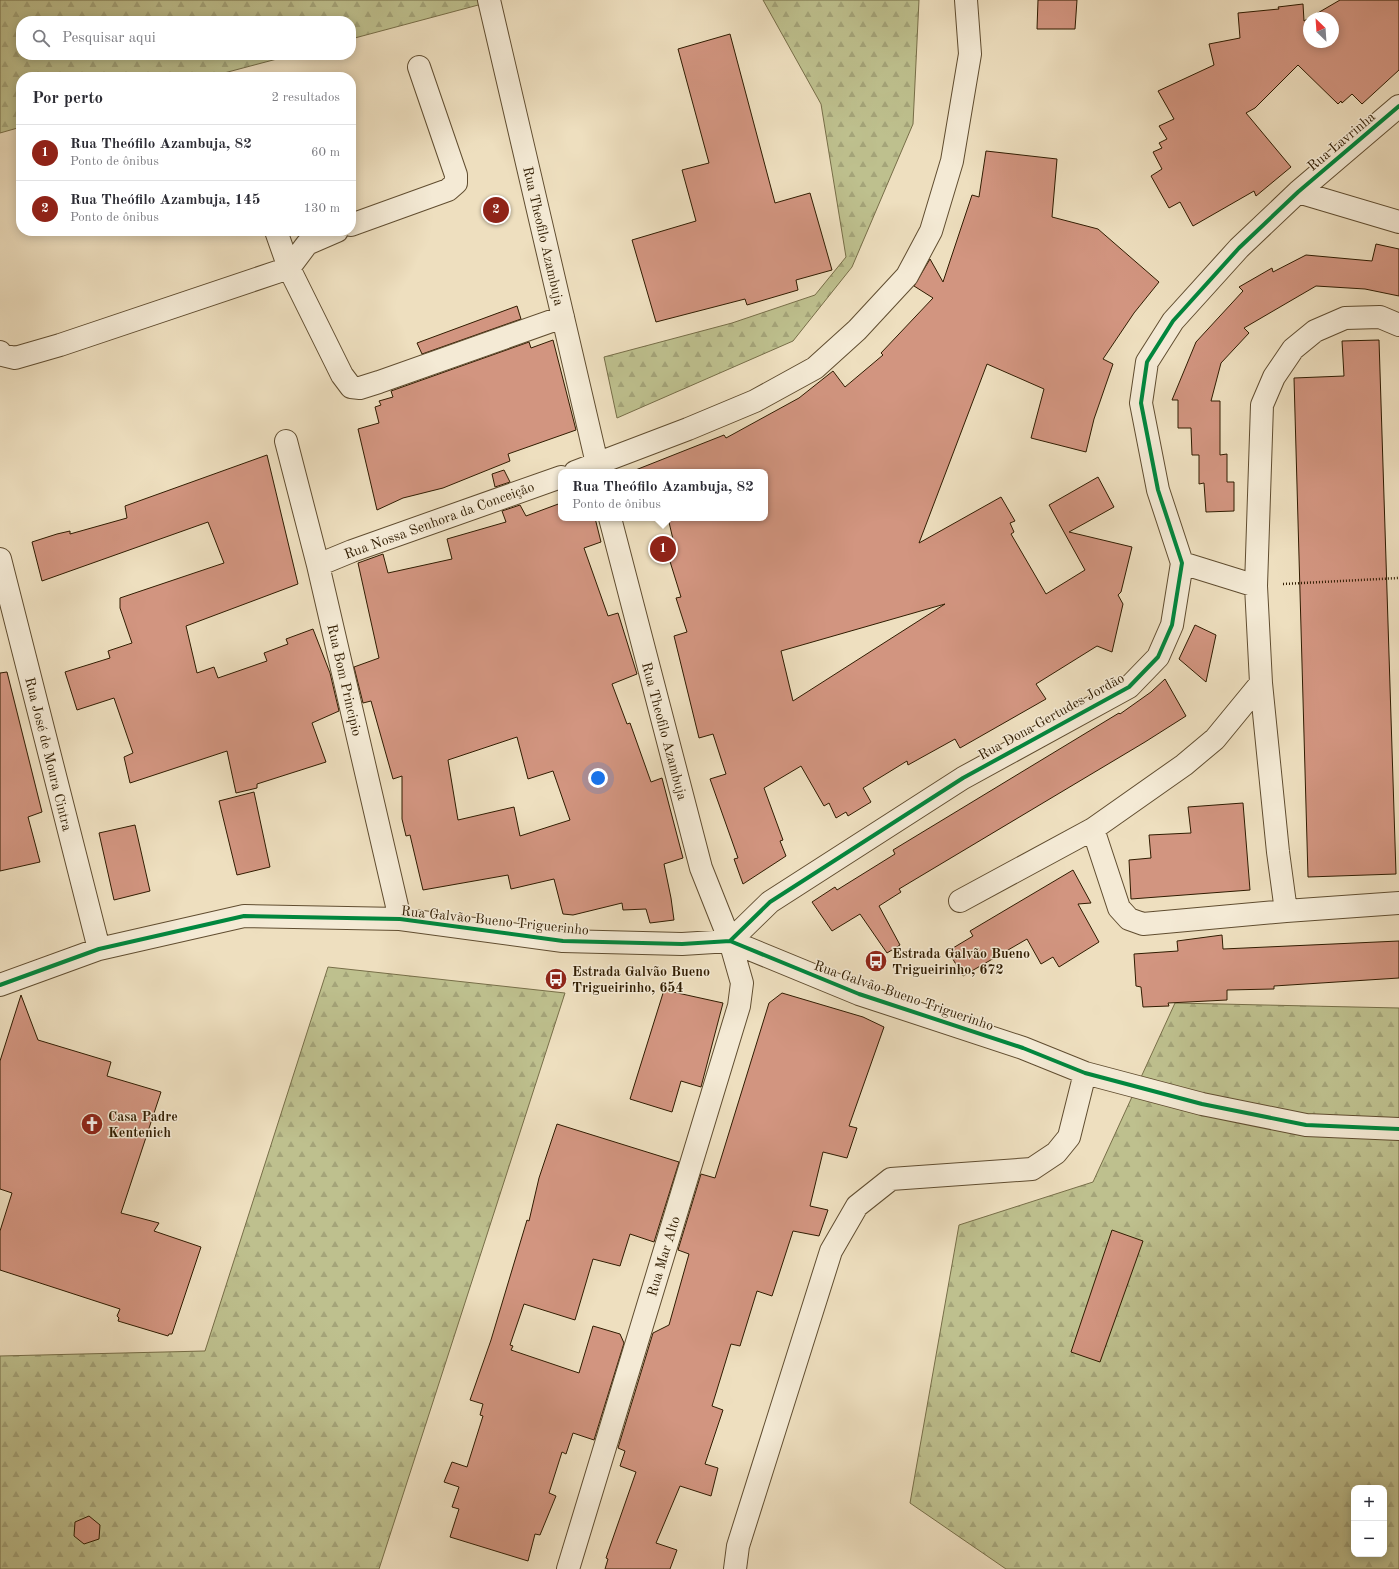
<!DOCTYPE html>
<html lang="pt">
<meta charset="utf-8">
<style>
:root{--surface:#fff;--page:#f2f2f3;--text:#2b2b33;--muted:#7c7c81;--line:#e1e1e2;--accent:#8f2418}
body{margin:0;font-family:"Old Standard TT",serif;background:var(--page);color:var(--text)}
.controls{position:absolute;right:12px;bottom:12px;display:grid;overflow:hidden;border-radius:8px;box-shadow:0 2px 10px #0003}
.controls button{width:36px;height:36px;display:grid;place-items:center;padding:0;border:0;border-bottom:1px solid var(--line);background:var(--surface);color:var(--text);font:20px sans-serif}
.compass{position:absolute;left:1303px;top:12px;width:36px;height:36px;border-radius:50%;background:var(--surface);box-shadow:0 2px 10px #0003;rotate:335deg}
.you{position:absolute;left:598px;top:778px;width:14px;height:14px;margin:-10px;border:3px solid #fff;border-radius:50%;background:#1a73e8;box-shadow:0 0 0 6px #1a73e833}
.badge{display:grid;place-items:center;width:26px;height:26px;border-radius:50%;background:var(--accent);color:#fff;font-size:13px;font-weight:700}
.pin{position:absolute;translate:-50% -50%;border:2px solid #fff;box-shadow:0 1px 4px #0006}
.popup{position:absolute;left:558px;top:469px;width:210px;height:52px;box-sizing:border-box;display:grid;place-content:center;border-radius:8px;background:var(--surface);filter:drop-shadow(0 1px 3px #0005);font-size:13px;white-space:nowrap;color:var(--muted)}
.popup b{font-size:15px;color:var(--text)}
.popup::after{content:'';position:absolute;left:50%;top:100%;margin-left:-8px;border:8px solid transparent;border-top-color:var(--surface)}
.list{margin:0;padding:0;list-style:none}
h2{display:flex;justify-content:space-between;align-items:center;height:52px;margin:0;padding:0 16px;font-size:17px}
h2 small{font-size:13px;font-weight:400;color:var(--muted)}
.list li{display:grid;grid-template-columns:26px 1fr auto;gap:12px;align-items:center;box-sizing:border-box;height:56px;padding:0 16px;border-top:1px solid var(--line)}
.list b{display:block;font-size:15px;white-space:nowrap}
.list p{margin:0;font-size:13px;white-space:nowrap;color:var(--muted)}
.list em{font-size:13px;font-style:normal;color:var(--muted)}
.icon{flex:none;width:22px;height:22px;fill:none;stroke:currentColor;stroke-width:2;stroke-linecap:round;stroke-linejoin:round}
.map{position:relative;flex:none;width:1399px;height:1569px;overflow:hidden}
.search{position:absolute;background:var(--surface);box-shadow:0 2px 10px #0003;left:16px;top:16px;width:340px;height:44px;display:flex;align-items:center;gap:10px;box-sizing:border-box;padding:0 14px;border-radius:16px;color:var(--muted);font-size:15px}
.panel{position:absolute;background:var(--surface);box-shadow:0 2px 10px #0003;left:16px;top:72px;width:340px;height:164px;border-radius:16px}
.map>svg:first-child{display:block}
.forest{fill:url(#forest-firs);stroke:#776e48;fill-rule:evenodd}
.building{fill:#d29580;stroke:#301c01;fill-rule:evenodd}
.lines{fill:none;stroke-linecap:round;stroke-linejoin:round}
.minor-casing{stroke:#604d30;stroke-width:24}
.path{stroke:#301c01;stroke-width:2.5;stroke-dasharray:1 2;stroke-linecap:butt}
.minor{stroke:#f4ead5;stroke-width:22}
.cycleway-casing{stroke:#f4ead5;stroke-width:6}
.cycleway{stroke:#00873e;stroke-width:4}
.labels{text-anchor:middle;stroke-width:3;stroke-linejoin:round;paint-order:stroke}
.street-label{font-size:14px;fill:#301c01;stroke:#f4ead5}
.poi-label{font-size:14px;font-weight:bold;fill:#301c01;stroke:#f4ead5;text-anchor:start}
</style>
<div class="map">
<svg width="1399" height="1569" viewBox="0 0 1399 1569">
<defs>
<pattern id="forest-firs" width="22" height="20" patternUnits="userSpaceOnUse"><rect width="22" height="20" fill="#bec08e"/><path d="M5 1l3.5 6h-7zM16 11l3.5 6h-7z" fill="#a4a479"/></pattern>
</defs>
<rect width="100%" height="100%" fill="#eedfbf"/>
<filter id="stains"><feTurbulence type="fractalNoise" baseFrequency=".005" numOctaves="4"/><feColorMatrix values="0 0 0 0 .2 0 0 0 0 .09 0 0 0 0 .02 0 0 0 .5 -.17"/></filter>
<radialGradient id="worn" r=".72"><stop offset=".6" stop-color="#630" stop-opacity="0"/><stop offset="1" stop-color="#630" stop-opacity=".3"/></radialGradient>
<path class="forest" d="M0,0H497L351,39V21H21V55H292L209,77H21V127L0,133Z
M763,0H919L913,124L852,267L793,341L617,418L604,357L732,323L815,295L846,257L821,104Z
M328,967L565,993L379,1569H0V1356L205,1351Z
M1175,1003L1399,1008V1569H1006L910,1503L959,1225L1093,1182ZM1354,1488H1384V1554H1354Z"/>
<path class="building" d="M1038,0H1077L1075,29H1037Z
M1340,0H1399V70L1362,104L1352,94L1342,103L1341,101L1338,104L1298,65L1255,108L1246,113L1291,167L1256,196L1254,191L1193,226L1180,202L1169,208L1151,176L1162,169L1153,152L1162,148L1159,143L1167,139L1159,126L1174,119L1158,91L1214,65L1209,44L1240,38L1238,13L1279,9L1278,7L1303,4L1304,21ZM1309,18H1333V42H1309Z
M730,34L775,203L810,193L832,270L796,280L798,290L747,305L745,299L656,322L632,240L696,221L682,170L709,163L678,49Z
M986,151L1057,159L1052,217L1098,229L1159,282L1134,313L1103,359L1113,364L1094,419L1086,452L1031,438L1044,389L987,364L919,543L1001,497L1015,521L1010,523L1014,532L1011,534L1046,594L1085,570L1049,505L1098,477L1114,507L1069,532L1132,547L1121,592L1118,595L1123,604L1112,652L1097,646L1036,684L1046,699L960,748L955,739L908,765L907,761L863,788L871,802L848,816L846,812L836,818L829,803L824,806L801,766L764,788L783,840L780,841L786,856L743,884L734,859L738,858L710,779L726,774L713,734L699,738L674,636L687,632L676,598L681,597L668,555L676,552L668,518H765V472L633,471L724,435L726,438L799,398L833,371L845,387L883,355L881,353L933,298L914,286L930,259L943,282L972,195L979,197ZM945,604L793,701L781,651Z
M1376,244L1399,249V296L1365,289L1316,286L1244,328L1249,333L1221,363L1211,401H1220V455L1227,454V482H1234V511L1206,512L1204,483L1199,484V455H1192L1191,428H1178V400H1172L1196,342L1243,291L1239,287L1272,268L1273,272L1306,255L1372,261Z
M517,306L521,319L422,354L417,343Z
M553,340L576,430L508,454L510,461L443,488L403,498L377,510L358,429L379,423L375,407L381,405L379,401L393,397L391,391L529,342L531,348Z
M1379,340L1396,874L1308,877L1294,378L1344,376L1342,341Z
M267,455L298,584L186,626L197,673L214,667L218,678L267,661L264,653L288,644L286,639L313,629L330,673L339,711L312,723L326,762L257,784V788L236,793L227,751L130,783L124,757L133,753L114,698L77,710L65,672L110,658L108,651L132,643L120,608V598L224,563L208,522L42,581L32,542L57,534L70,531V534L127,518L125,506Z
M504,470L510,482L495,487L492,474Z
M561,503V518H595L601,542L584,548L608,616L618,613L637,674L612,684L627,724L630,723L651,782L662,778L683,858L664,864L671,898L674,920L650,923L646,909L623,910L622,903L573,915L563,914L554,879L511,889L508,875L423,890L410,835L406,836L402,819V776L393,779L371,701L363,703L354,667L379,658L358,563L383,554L388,573L452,559L447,539L506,522L502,511L520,505L526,516ZM517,737L528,779L553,771L570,820L520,836L514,807L458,820L448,760Z
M1195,625L1216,635L1206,682L1179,659Z
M7,672L42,812L28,817L40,862L0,871V673Z
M1165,679L1186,716L1145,742L899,889L901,892L879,906L900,945L887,953L860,914L832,931L812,902L835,887L837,890L895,854L893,850L1119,713L1120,714L1151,692Z
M254,792L270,867L237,875L219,801Z
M1243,803L1250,890L1131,899L1129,860L1151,858L1149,835L1191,833L1188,807Z
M135,825L150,891L114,900L99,833Z
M1073,870L1091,903L1078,904L1099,942L1059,967L1053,957L1041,964L1027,939L963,976L948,951L973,936L970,931Z
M1222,935L1223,949L1399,941V978L1274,986V989L1227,990V1000L1168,1003L1169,1006L1143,1007L1141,987L1136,986L1134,954L1178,951L1177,941Z
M664,990L723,1003L701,1087L681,1081L672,1112L630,1099Z
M782,993L863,1017L884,1027L849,1126L857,1128L847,1158L823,1152L810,1206L828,1210L819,1236L793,1231L772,1296L757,1291L740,1346L731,1344L712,1406L723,1410L705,1464L718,1468L711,1496L680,1486L656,1543L677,1550L670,1569H605L608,1559L606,1558L636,1472L620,1466L625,1451L618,1448L653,1333L669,1325L689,1254L678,1250L701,1174L715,1178L769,1003Z
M21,995L38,1040L111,1062L107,1076L161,1092L121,1213L159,1223L154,1231L201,1247L172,1334H169L168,1336L118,1321L119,1318L117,1316L120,1309L0,1270V1231L12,1193L0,1189V1061Z
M557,1124L679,1162L654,1242L630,1234L620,1266L593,1259L575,1320L524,1304L510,1345L513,1346L511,1350L579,1373L593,1326L620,1334L624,1343L594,1440L573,1433L566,1454L562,1452L549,1493L556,1496L540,1535L535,1534L528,1561L450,1537L459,1509L452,1507L459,1487L444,1482L452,1462L467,1467L483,1416L480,1415L483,1404L470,1400L491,1340L527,1220L529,1221L539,1178Z
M1112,1230L1143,1241L1100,1362L1071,1352Z
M89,1516L100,1525L99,1539L84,1544L74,1536L75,1522Z"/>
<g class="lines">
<g class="minor-casing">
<path id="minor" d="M489,0L599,472
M1298,192L1399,222
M351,225L448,190L456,183V175L419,67
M276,231L289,268L342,375L351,387L360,388L379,382L563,317
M0,352L2,355L15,358L60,345L289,268L307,244L337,231
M286,441L318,565L400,919
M575,472L688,429L755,401L815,368L857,330L907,276L931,231L952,161L970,54L966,0
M0,559L99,949
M1182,563L1256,586L1261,683L1278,852L1286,911L1399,903
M318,565L352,551L561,477
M1256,586L1262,405L1274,377L1293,349L1315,331L1345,318L1380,317L1399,325
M1093,829L1119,908L1129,919L1143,924L1286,911
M960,901L1093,829L1184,765L1215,739L1261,683
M730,941L770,902L963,778L1129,687L1158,657L1172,625L1182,563L1158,490L1141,403L1147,362L1173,321L1239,248L1298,192L1399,106
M0,985L99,949L244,916L400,919L563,941L682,944L730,941L859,994L1023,1048L1085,1073L1202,1104L1306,1125L1399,1129
M568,1569L739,1006L742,983L730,941L701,868L610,518
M735,1569L738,1546L831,1251L857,1206L891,1179L1032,1169L1056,1153L1069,1137L1085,1073"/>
</g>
<path class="path" d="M1283,584L1399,578"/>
<use href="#minor" class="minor"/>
<g class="cycleway-casing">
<path id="cycleway" d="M730,941L770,902L963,778L1129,687L1158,657L1172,625L1182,563L1158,490L1141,403L1147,362L1173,321L1239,248L1298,192L1399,106
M0,985L99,949L244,916L400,919L563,941L682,944L730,941L859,994L1023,1048L1085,1073L1202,1104L1306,1125L1399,1129"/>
</g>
<use href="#cycleway" class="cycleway"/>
</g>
<defs>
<g id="bus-disc" transform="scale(1.15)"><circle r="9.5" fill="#8f2418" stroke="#f4ead5"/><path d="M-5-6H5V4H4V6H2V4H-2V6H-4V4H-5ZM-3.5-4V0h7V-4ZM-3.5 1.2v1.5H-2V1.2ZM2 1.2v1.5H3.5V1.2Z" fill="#fff"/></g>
<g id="church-disc" transform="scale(1.15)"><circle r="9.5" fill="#8f2418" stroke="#f4ead5"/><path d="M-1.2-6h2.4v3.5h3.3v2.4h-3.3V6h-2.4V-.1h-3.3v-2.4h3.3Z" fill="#fff"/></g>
</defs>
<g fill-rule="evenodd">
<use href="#bus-disc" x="876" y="961"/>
<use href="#bus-disc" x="556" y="979"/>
<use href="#church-disc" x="92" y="1124"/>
</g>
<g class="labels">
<g class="street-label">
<text transform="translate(1341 141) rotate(-40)" y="5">Rua Lavrinha</text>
<text transform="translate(544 236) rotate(77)" y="5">Rua Theofilo Azambuja</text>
<text transform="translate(439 520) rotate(-20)" y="5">Rua Nossa Senhora da Conceição</text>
<text transform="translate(345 680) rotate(77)" y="5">Rua Bom Principio</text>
<text transform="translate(1051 716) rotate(-29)" y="5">Rua Dona Gertudes Jordão</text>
<text transform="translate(665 731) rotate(75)" y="5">Rua Theofilo Azambuja</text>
<text transform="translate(49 754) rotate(76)" y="5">Rua José de Moura Cintra</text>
<text transform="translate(495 920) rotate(6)" y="5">Rua Galvão Bueno Triguerinho</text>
<text transform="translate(904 995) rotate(19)" y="5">Rua Galvão Bueno Triguerinho</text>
<text transform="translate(663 1256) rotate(-73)" y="5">Rua Mar Alto</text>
</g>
<g class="poi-label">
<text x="892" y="958">Estrada Galvão Bueno<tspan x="892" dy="16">Trigueirinho, 672</tspan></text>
<text x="572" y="976">Estrada Galvão Bueno<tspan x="572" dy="16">Trigueirinho, 654</tspan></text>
<text x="108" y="1121">Casa Padre<tspan x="108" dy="16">Kentenich</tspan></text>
</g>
</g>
<rect width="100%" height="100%" filter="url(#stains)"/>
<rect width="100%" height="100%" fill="url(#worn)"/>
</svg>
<div class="controls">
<button>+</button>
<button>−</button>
</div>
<svg class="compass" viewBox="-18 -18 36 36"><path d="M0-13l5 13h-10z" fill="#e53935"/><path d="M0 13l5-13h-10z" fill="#7c7c81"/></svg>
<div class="you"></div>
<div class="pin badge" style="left:663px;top:549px">1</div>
<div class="popup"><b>Rua Theófilo Azambuja, 82</b>Ponto de ônibus</div>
<div class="pin badge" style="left:496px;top:210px">2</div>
<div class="search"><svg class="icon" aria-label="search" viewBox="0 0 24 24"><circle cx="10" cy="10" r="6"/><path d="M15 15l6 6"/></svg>Pesquisar aqui</div>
<section class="panel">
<h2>Por perto<small>2 resultados</small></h2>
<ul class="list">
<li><span class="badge">1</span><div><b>Rua Theófilo Azambuja, 82</b><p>Ponto de ônibus</p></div><em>60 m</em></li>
<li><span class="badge">2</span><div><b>Rua Theófilo Azambuja, 145</b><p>Ponto de ônibus</p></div><em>130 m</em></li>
</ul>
</section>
</div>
